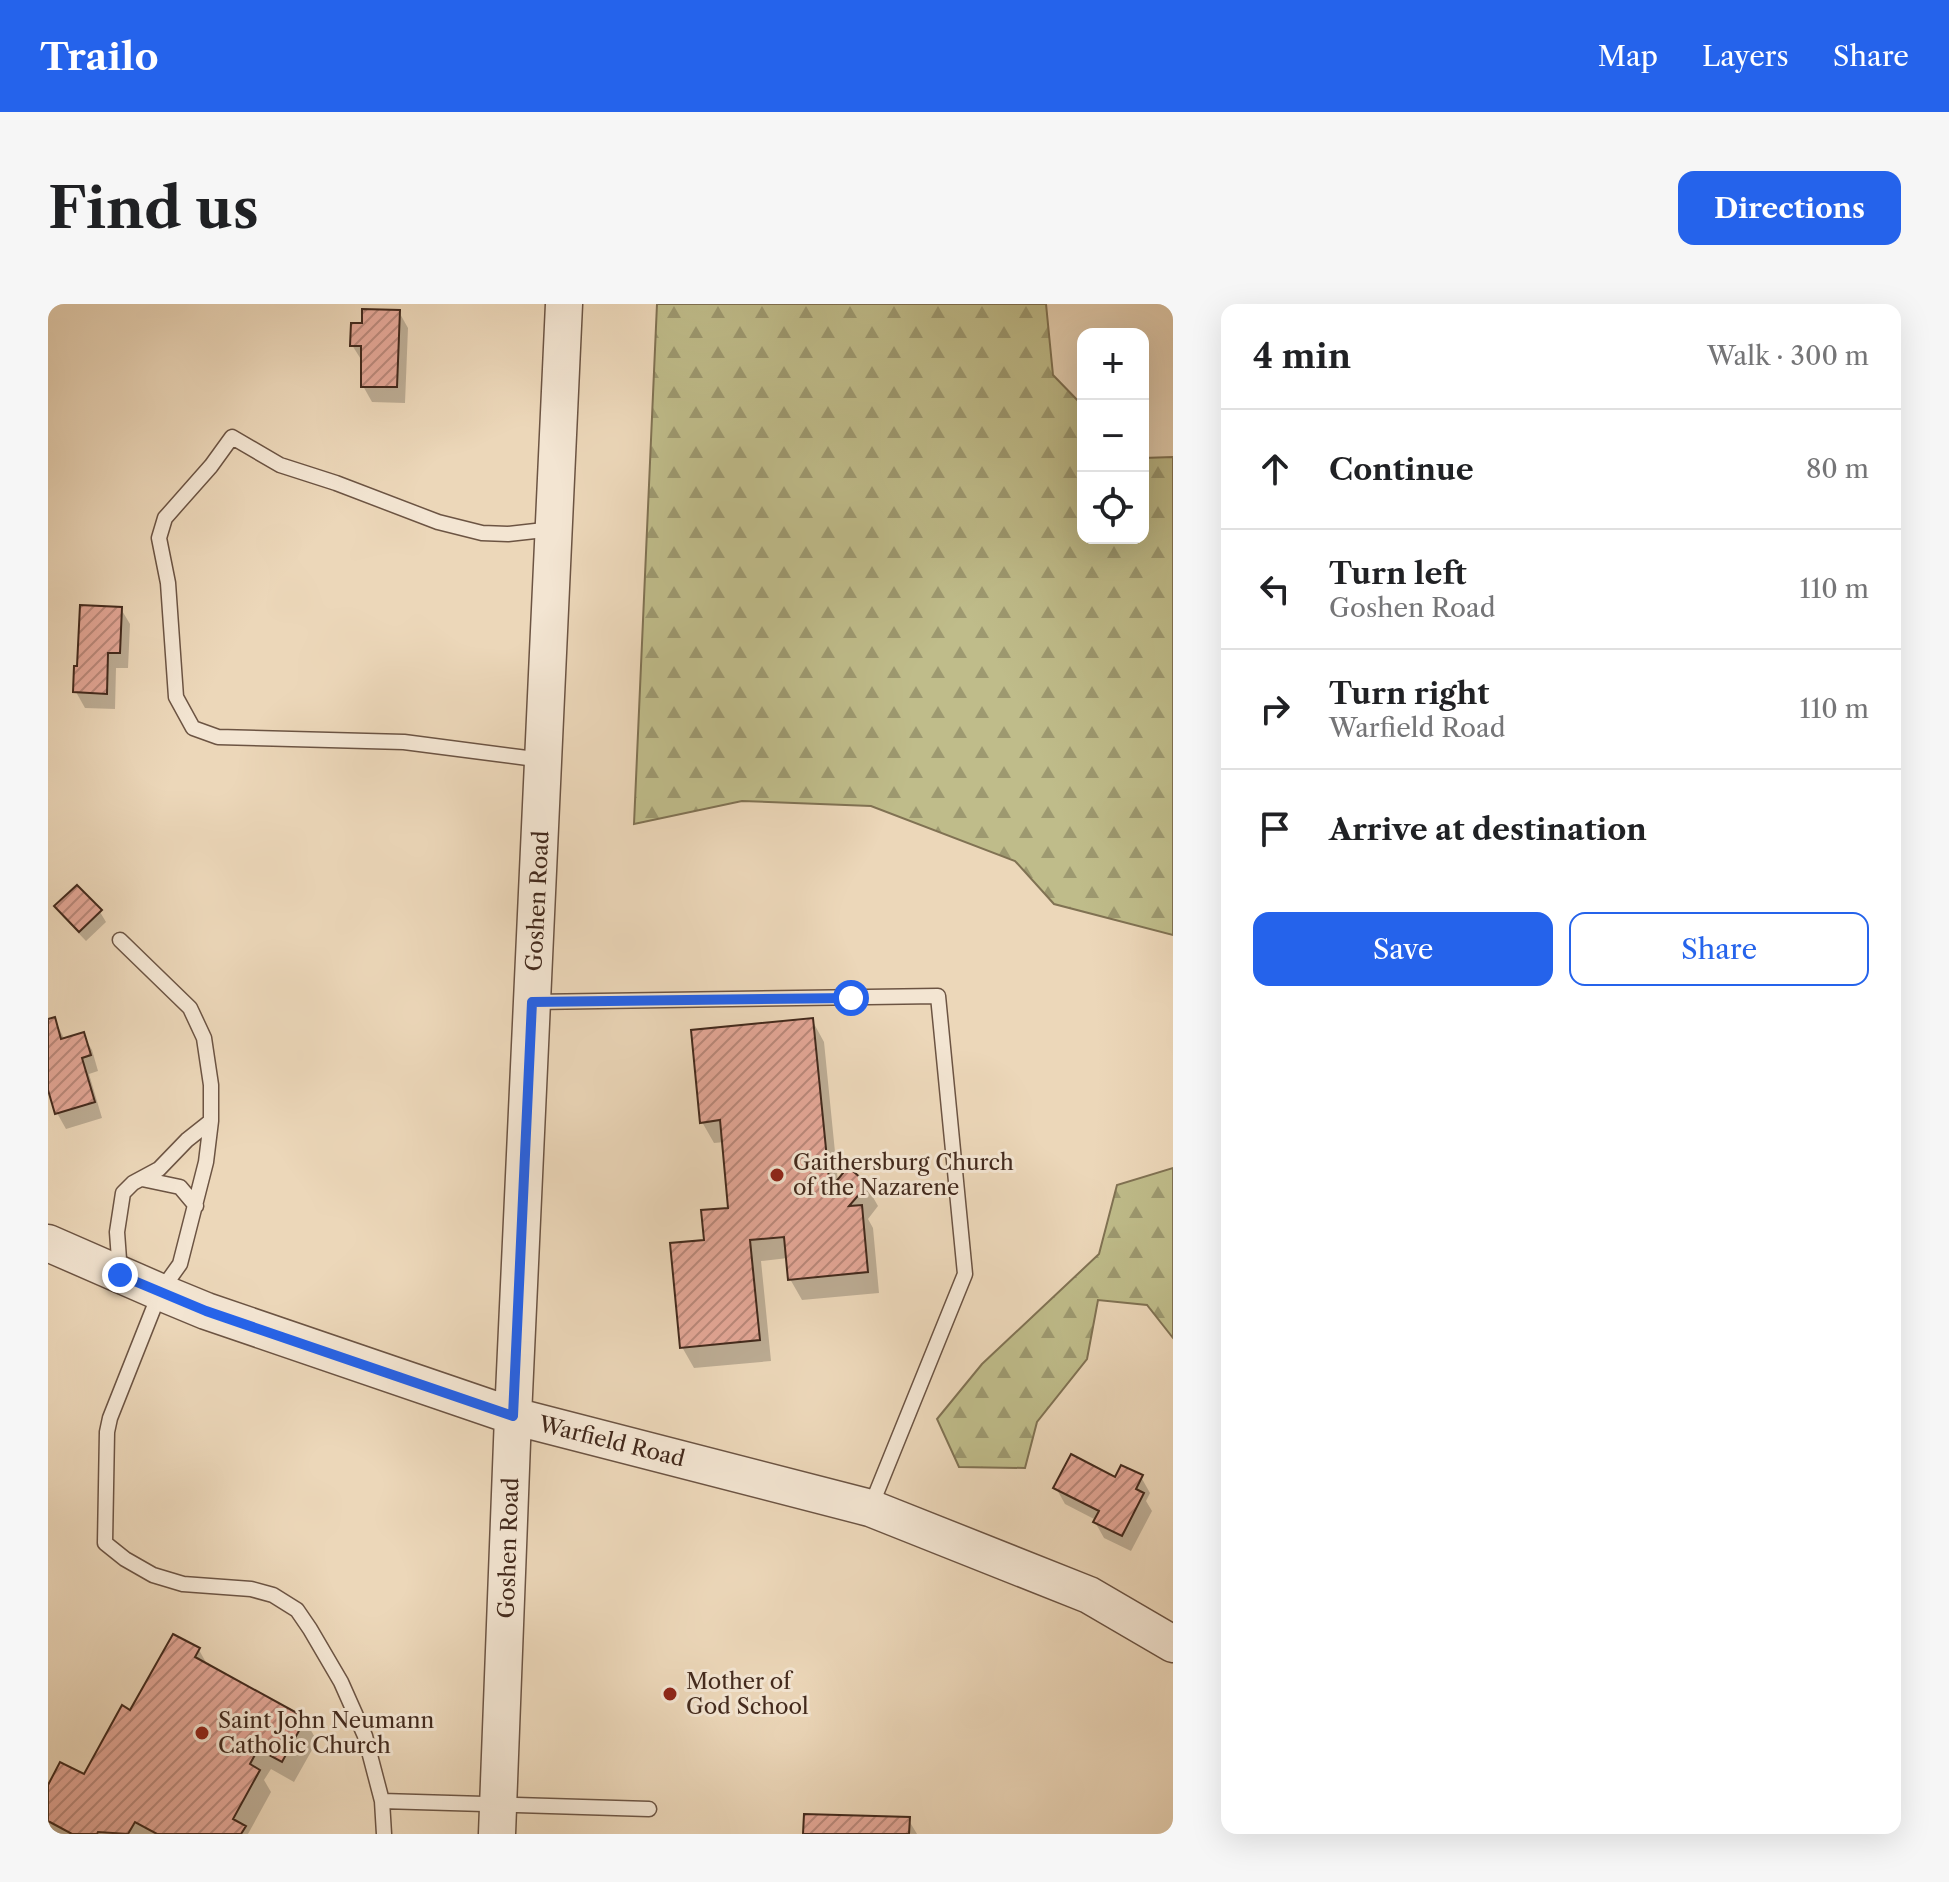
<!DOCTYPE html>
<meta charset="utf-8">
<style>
:root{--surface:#fff;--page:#f6f6f6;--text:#202124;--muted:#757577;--line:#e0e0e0;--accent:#2563eb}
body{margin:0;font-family:"Libre Caslon Text",serif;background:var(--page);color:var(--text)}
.controls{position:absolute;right:24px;top:24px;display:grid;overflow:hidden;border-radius:16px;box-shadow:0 8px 32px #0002}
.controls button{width:72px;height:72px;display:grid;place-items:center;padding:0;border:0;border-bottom:2px solid var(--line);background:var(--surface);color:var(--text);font:40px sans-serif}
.stop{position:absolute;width:24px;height:24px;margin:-18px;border:6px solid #2563eb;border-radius:50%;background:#fff}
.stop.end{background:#2563eb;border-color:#fff;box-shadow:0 2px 8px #0008}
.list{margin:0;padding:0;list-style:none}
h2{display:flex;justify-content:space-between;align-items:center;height:104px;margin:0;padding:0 32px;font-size:34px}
h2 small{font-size:26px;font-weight:400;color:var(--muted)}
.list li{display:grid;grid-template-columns:52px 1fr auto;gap:24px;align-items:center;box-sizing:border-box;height:120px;padding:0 32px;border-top:2px solid var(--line)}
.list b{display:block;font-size:30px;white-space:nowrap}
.list p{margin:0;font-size:26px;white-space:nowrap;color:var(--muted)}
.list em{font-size:26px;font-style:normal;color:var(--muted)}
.actions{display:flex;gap:16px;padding:24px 32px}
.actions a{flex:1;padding:18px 0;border:2px solid var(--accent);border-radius:16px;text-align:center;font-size:28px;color:var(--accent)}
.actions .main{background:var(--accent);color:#fff}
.icon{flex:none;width:44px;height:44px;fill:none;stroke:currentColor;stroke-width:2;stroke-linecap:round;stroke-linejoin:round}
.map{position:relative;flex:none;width:1125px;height:1530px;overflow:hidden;border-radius:16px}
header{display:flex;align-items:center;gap:48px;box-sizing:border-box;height:112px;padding:0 40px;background:var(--accent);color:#fff}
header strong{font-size:38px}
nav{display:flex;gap:44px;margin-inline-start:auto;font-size:28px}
.intro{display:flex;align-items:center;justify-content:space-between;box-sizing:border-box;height:192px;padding:0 48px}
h1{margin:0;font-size:56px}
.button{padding:20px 36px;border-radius:16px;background:var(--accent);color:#fff;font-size:28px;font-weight:700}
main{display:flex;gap:48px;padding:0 48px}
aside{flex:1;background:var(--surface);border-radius:16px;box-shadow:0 8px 32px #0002}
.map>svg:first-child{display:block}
.forest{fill:url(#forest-firs);stroke:#807253;stroke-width:2}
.shadow{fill:#0003}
.building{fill:url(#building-hatch);stroke:#42291c;stroke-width:2}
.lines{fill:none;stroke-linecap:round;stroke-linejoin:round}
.service-casing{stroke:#6c5443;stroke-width:17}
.tertiary-casing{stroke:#6c5443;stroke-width:39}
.service{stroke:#f3e5d2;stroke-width:14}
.tertiary{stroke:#f3e5d2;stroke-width:36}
.route{stroke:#2563eb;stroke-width:10}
.poi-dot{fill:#8f2418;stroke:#f3e5d2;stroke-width:3}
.labels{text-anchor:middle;stroke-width:6;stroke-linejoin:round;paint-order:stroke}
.street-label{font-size:22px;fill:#42291c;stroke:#f3e5d2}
.poi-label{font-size:22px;fill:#42291c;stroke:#f3e5d2;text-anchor:start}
</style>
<header>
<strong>Trailo</strong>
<nav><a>Map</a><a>Layers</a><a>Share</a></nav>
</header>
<div class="intro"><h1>Find us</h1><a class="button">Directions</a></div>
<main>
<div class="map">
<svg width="1125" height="1530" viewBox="0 0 1125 1530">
<defs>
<pattern id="forest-firs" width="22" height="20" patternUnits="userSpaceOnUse" patternTransform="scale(2)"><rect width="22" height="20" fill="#bfbc8a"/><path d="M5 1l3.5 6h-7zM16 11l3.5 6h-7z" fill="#9d9970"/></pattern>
<pattern id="building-hatch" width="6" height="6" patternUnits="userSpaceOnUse" patternTransform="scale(2)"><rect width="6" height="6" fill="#e4a797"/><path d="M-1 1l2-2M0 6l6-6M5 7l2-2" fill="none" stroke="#ba887a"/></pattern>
</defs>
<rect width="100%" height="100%" fill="#ecd7b9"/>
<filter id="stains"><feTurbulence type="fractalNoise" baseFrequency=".0025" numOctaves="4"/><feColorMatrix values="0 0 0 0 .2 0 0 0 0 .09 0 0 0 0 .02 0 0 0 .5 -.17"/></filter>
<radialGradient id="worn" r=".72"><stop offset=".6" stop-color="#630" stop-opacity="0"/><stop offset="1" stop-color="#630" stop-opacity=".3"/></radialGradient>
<path class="forest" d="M609,0H998L1005,71L1035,102V234H1095V154L1125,153V631L1006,600L967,557L823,502L694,497L586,520Z
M1125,864V1034L1099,1001L1050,996L1039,1055L989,1118L977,1164L911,1163L889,1115L934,1060L1051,950L1069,881Z"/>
<path class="shadow" d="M351,8L360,24L357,99L324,98L315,82L314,57L304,41Z
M73,305L82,320L80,364H68L67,405L37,404L28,388Z
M9,602L52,608L58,618L38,637L15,613Z
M6,715L17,736L35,731L44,746L50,767L41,770L54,814L18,825L9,809L0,779V717Z
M764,716L776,738L790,878L818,881L830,902L820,915L825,924L831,989L754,996L742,975L740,954L713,957L723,1057L646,1064L634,1043L658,938L682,906L676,838L666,839L654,818Z
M1093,1173L1102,1189L1098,1197L1104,1207L1083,1247L1056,1234L1047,1218L1048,1216L1017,1200L1008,1184Z
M151,1346L160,1362L257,1416L269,1437L246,1478L223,1465L216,1476L223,1488L200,1530H0V1485L36,1473L83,1409Z
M860,1515L869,1530H757Z"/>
<path class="building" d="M314,5L352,6L349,83H313V42H302L303,19H314Z
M32,301L74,303L72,349H60L59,390L25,388L26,362H29Z
M29,581L54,606L31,628L6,602Z
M7,713L13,735L36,728L43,751L34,754L47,798L7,810L0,786V715Z
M765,714L782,885L800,863L820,880L801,902L814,901L820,968L740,976L736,933L702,936L712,1036L632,1044L622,939L656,936L653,906L680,904L672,816L652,819L643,726Z
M1023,1150L1067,1173L1073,1161L1095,1171L1088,1185L1096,1189L1074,1232L1045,1218L1051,1207L1005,1184Z
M125,1330L152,1344L147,1353L258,1414L234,1458L210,1445L202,1460L212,1466L185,1515L198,1522L193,1530H109L87,1518L80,1530L50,1528L49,1530H24L0,1517V1481L12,1458L36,1470L74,1401L82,1406Z
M756,1510L862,1513L861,1530H755Z"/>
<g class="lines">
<g class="service-casing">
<path id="service" d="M495,456L356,438L170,433L145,424L128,393L120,279L111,234L117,214L163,162L184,133L232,161L288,179L390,218L434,229L460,230L505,225
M72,636L142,704L156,734L163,781V817L158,858L132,960L112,988L62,1114L59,1128L57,1239L77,1255L105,1271L135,1280L203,1285L225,1291L249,1306L262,1325L293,1378L317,1432L334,1497L601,1505
M485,698L890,692L917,970L823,1202
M94,875L132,883L148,902
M72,969L69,928L75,889L85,879L111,865L139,836L163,817
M334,1497L336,1530"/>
</g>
<g class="tertiary-casing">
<path id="tertiary" d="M0,939L112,988L158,1007L465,1112L822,1204L1041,1291L1125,1340
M449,1530L465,1112L516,0"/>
</g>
<use href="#service" class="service"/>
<use href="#tertiary" class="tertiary"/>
</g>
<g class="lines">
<path class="route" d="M72,971L158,1007L465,1112L484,698L803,694"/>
</g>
<g class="poi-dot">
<circle cx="729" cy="871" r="8"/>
<circle cx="622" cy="1390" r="8"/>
<circle cx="154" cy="1429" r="8"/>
</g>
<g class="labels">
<g class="street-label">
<text transform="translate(489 597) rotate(-87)" y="8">Goshen Road</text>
<text transform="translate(564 1137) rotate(14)" y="8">Warfield Road</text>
<text transform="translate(460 1244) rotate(-88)" y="8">Goshen Road</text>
</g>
<g class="poi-label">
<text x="745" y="866">Gaithersburg Church<tspan x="745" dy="25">of the Nazarene</tspan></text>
<text x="638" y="1385">Mother of<tspan x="638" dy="25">God School</tspan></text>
<text x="170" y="1424">Saint John Neumann<tspan x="170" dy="25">Catholic Church</tspan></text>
</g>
</g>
<rect width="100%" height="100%" filter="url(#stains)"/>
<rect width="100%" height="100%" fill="url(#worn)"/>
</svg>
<div class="controls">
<button>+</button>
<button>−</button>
<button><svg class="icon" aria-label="locate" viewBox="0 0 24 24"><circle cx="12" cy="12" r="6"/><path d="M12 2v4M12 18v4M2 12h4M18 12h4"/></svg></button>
</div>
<div class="stop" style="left:803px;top:694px"></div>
<div class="stop end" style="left:72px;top:971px"></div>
</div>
<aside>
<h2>4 min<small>Walk · 300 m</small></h2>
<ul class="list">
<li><svg class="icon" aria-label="ahead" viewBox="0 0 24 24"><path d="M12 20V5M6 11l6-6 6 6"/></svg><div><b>Continue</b></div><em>80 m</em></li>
<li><svg class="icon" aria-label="left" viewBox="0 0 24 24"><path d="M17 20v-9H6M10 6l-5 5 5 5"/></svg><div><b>Turn left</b><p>Goshen Road</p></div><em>110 m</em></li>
<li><svg class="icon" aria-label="right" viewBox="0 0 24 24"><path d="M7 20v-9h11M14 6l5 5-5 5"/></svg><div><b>Turn right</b><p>Warfield Road</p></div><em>110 m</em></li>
<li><svg class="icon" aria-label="arrive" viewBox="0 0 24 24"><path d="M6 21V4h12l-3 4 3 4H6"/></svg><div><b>Arrive at destination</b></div></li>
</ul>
<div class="actions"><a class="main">Save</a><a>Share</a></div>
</aside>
</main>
